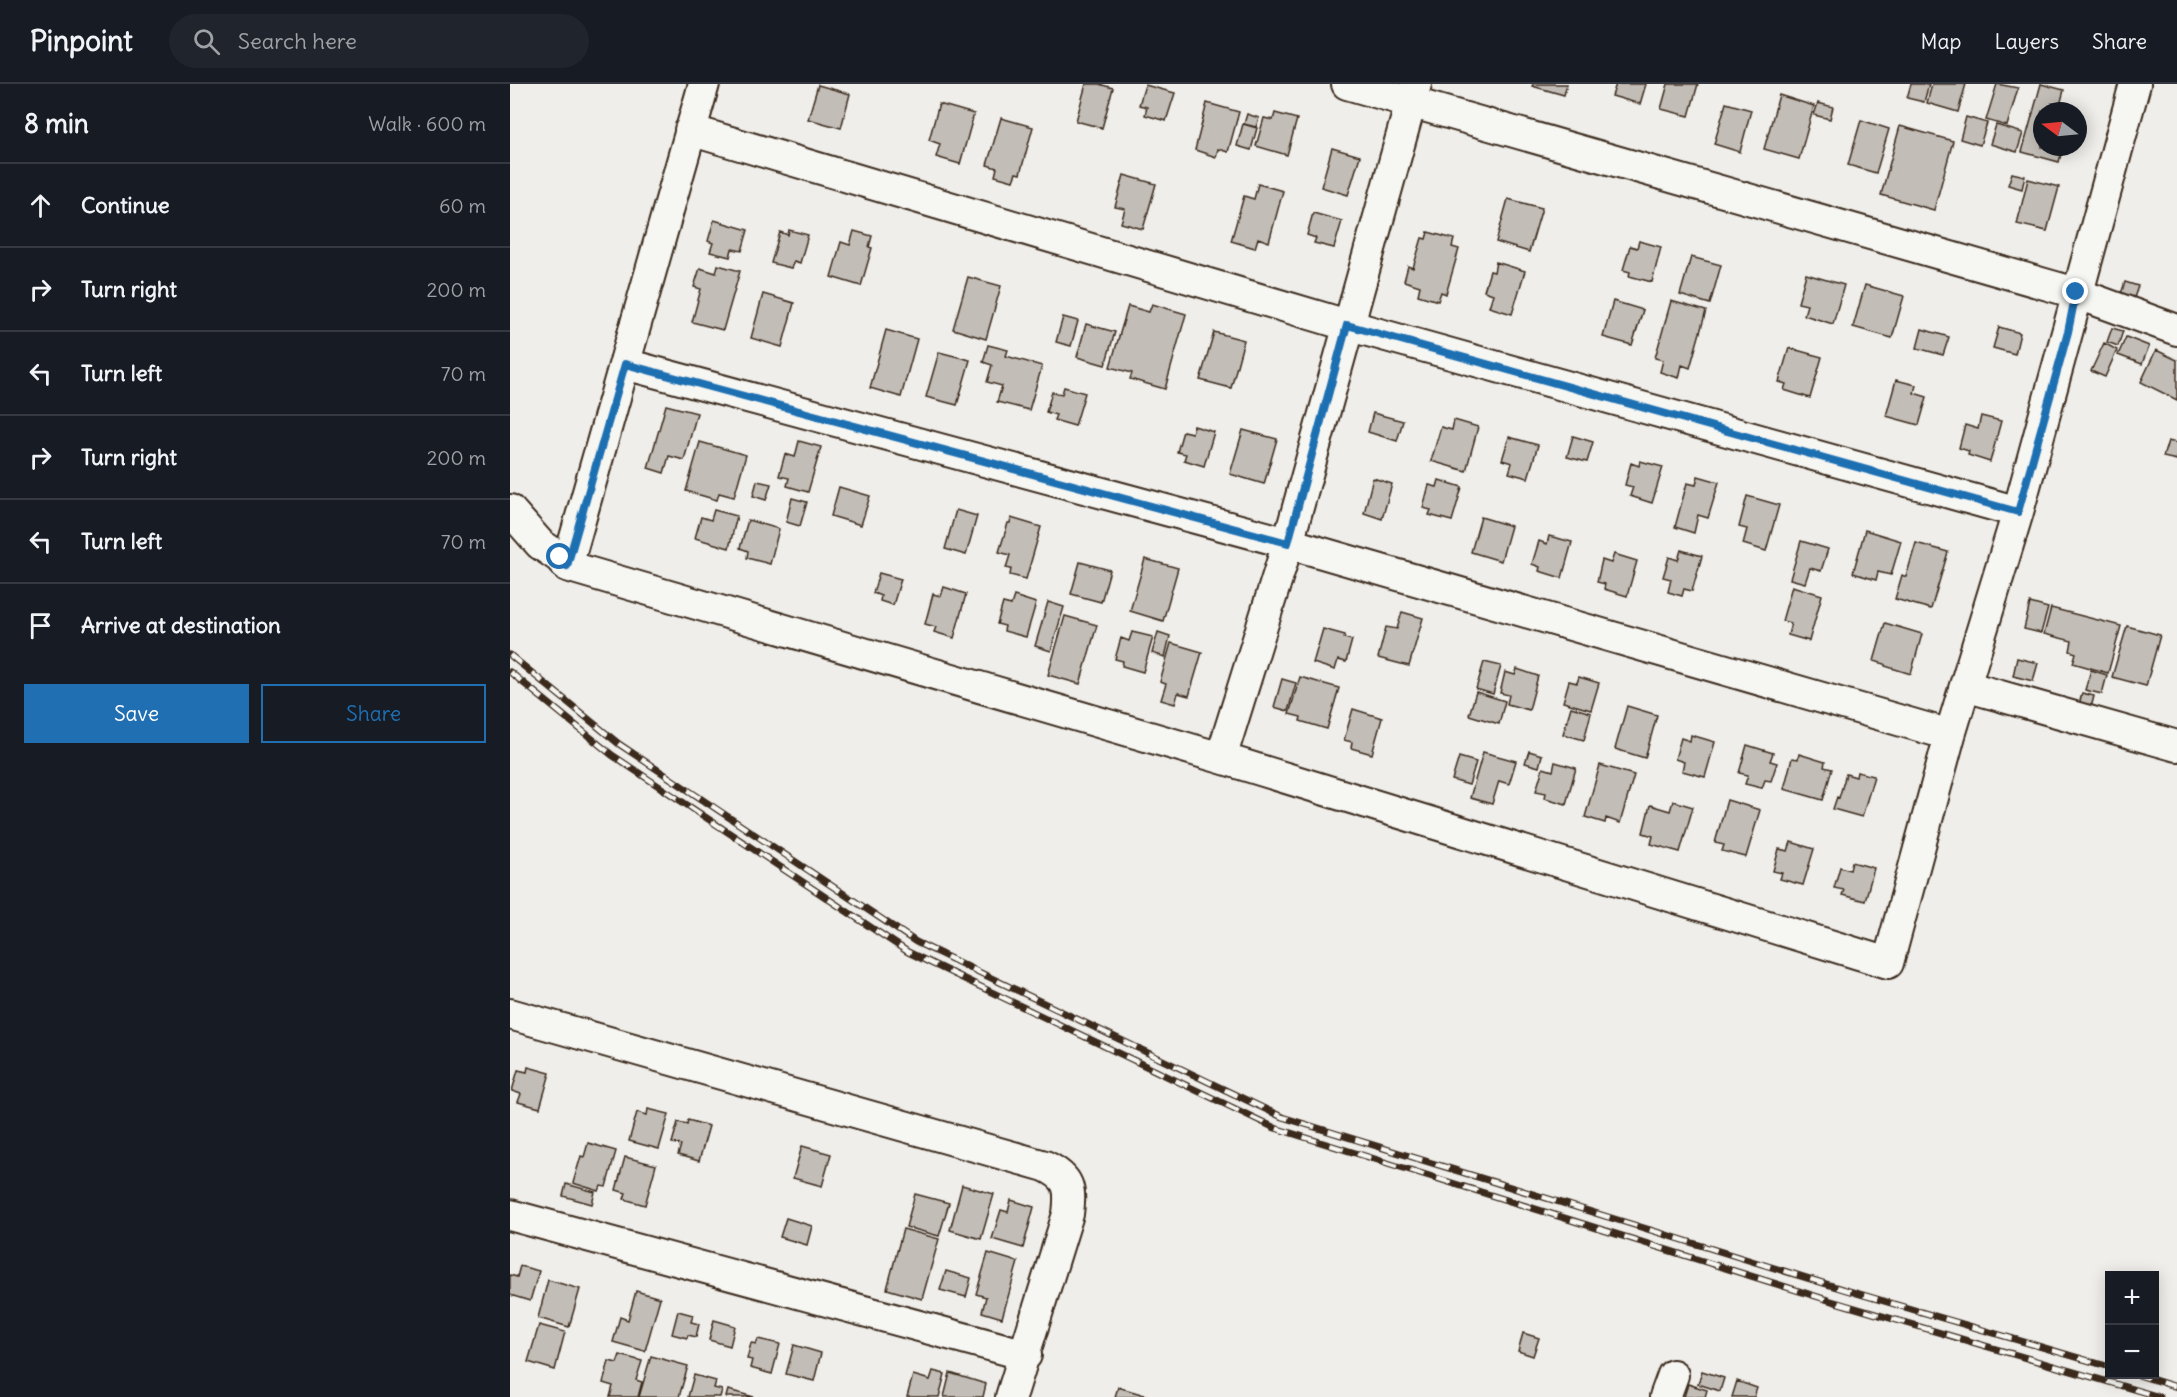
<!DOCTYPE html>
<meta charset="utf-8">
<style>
:root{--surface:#171b24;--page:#20242c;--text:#f1f3f6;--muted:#9ea1a6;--line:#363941;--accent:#1f6fb2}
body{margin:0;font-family:Delius,sans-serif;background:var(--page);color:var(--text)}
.controls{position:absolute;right:18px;bottom:18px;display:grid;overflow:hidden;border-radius:0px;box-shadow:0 3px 15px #0003}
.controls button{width:54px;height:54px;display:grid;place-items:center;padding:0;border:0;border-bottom:2px solid var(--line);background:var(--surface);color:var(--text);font:30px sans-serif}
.compass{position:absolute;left:1523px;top:18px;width:54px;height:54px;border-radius:50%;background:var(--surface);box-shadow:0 3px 15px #0003;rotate:286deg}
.stop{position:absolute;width:18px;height:18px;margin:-14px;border:4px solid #1f6fb2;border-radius:50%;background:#fff}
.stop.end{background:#1f6fb2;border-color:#fff;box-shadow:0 2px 6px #0008}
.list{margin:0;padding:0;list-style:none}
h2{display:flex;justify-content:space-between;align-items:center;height:78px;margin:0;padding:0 24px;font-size:26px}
h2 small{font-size:20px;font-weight:400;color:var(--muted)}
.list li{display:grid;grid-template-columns:39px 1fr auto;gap:18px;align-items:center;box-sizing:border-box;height:84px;padding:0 24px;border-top:2px solid var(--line)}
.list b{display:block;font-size:22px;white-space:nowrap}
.list em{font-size:20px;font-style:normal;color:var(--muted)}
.actions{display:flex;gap:12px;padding:18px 24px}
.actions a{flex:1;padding:14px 0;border:2px solid var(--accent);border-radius:0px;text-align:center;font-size:21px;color:var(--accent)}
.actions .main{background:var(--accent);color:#fff}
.icon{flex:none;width:33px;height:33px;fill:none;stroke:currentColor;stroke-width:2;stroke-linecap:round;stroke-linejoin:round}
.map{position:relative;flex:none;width:1667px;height:1313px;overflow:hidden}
header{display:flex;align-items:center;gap:36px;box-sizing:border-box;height:84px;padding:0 30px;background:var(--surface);border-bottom:2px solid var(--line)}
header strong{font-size:28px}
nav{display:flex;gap:33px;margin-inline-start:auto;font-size:21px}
.search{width:420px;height:54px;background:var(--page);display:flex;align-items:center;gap:15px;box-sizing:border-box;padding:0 21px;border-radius:33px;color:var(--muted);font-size:22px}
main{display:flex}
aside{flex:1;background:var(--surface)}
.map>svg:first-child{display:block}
.building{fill:#c2bdb7;stroke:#3b2a1e;stroke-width:1.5}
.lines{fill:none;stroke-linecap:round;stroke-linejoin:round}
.minor-casing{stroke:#3b2a1e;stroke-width:34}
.minor{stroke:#f6f6f2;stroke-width:30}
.rail-casing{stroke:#3b2a1e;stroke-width:7}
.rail{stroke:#f6f6f2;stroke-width:4.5;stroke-dasharray:14;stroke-linecap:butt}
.route{stroke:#1f6fb2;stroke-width:8}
</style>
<header>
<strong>Pinpoint</strong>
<div class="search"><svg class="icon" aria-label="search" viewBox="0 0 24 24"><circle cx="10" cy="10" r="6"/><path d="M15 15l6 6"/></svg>Search here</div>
<nav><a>Map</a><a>Layers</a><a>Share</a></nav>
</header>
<main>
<aside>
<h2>8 min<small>Walk · 600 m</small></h2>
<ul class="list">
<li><svg class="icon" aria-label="ahead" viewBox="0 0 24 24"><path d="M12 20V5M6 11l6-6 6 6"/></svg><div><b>Continue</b></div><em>60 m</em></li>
<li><svg class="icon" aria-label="right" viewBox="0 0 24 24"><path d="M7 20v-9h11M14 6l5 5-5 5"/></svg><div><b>Turn right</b></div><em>200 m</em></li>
<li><svg class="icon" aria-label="left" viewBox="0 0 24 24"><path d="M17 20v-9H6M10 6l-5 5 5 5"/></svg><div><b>Turn left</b></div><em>70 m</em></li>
<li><svg class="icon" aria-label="right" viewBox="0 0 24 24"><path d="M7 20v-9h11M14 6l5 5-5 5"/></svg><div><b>Turn right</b></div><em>200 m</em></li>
<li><svg class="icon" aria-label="left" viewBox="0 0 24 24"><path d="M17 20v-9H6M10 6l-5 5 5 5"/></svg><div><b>Turn left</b></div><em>70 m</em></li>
<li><svg class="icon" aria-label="arrive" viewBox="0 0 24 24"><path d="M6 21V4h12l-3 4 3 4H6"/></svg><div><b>Arrive at destination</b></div></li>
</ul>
<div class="actions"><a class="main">Save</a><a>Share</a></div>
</aside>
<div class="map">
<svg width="1667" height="1313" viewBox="0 0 1667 1313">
<rect width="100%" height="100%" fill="#efeeea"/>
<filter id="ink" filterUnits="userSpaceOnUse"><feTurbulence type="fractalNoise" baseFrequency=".0167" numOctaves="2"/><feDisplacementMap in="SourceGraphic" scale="12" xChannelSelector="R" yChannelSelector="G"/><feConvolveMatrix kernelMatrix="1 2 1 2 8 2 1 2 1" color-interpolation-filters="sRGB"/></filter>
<g filter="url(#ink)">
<path class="building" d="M576,0H589L603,4L592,44L566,37Z
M1023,0H1057L1054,11L1022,2Z
M1106,0H1136L1130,20L1102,12Z
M1158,0H1188L1179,32L1151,25Z
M1401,0H1419L1414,18L1397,14Z
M1422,0H1456L1448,28L1417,19Z
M1487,0L1508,4L1497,42L1476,36Z
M1531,0L1554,6L1549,25L1555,27H1532V63H1553L1549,78L1512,68Z
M308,1L340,10L331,44L298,35Z
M635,1L665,9L656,37L635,31L637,23L629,21Z
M1269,11L1304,22L1289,75L1254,65Z
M697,19L729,28L718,68L708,65L706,73L685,66Z
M1216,19L1241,26L1230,68L1204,60Z
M1308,19L1323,23L1320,35L1304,31Z
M429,20L464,30L450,80L426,73L430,60L419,56Z
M765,29L787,35L777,71L746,62L754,34L763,36Z
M737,30L749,34L746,43L734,40Z
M1456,33L1477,39L1470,61L1450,55Z
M491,34L523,43L510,90L506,89L503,97L485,92L487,84L477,81Z
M1351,36L1379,45L1366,89L1338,81Z
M733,40L747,44L741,66L727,62Z
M1486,41L1513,49L1507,68L1480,60Z
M1390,42L1443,57L1424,126L1371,111Z
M822,64L850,72L838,111L811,103Z
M1502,89L1515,92L1512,105L1498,101Z
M614,91L646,100L633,145L611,139L615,125L605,123Z
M1518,95L1549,103L1537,147L1507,140Z
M748,100L773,107L759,158L748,154L745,164L721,157L734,112L744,115Z
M998,115L1032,124L1019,168L986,158Z
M803,129L832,137L824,164L804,159L806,154L797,151Z
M204,136L238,146L232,167L222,165L220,173L200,168L203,159L198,157Z
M279,146L298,151L290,179L284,177L281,184L261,179L270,148L278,151Z
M344,147L362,152L359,163L362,164L351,202L321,193L331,158L340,161Z
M918,148L944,155L942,163L949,165L936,210L931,208L928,217L908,211L910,202L894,197L898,182L903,184L912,154L916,155Z
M1129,157L1151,163L1142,198L1119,192L1120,188L1113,186L1120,162L1127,164Z
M1181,173L1211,181L1200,220L1170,211Z
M986,178L1015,187L1002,230L979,223L983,210L974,207L980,187L984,188Z
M208,181L230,187L213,246L182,238L191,205L184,203L190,184L206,189Z
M1296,190L1334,201L1323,240L1294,231L1297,221L1288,219Z
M458,193L491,202L476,255L443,245Z
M1615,198L1628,202L1624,214L1611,210Z
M1355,201L1394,212L1382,254L1343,243Z
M253,210L284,219L272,263L241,254Z
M1103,217L1133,226L1122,261L1093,253Z
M1161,217L1196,227L1180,284L1172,281L1169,294L1150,288L1153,276L1145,274Z
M642,220L676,230L655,305L620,295L622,289L600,283L618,222L639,228Z
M553,233L568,237L561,262L546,258Z
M576,240L605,248L595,281L567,273Z
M1489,243L1510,249L1505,270L1483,264Z
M1602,244L1613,247L1608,262L1597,258Z
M1412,245L1439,253L1433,271L1407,264Z
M376,246L407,255L391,313L360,304Z
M704,248L734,256L721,304L690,296Z
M1616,253L1639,262L1632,280L1608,271Z
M1594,259L1607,266L1595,293L1581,287Z
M478,261L498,266L496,272L532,282L519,326L487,318L492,302L477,298L482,281L473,278Z
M1279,264L1312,273L1300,314L1274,306L1276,300L1269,298Z
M1646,266L1667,276V316L1631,298Z
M429,268L460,276L447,321L416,313Z
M1386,296L1406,301L1404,309L1417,313L1409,341L1376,332Z
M554,303L575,309L565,342L544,336L546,331L536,328L542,308L552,310Z
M156,321L187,329L174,376L159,372L154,389L138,384Z
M863,329L893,337L887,357L858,348Z
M1471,332L1491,337L1480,378L1458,371L1459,367L1449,364L1455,341L1468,345Z
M944,336L968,343L956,387L921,377L931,343L942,346Z
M684,342L704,348L694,382L674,376L676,370L667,368L673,347L682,349Z
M733,346L767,355L754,400L720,390Z
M1063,352L1083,358L1077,378L1057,373Z
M999,353L1028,361L1018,394L999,389L1002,379L992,376Z
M289,357L311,363L298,408L277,402L279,394L269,392L275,370L285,373Z
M1658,357L1667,359V376L1653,373Z
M190,358L236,371L224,413L209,409L207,416L176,407Z
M1130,377L1153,383L1142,419L1120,412L1123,403L1115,401L1121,379L1129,382Z
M1188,392L1209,398L1198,434L1188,431L1184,449L1165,443L1177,399L1186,401Z
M863,394L882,400L872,435L854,429Z
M929,396L952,403L942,437L919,431L921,426L913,424L919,401L927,403Z
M247,397L261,400L256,416L243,412Z
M329,403L360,412L351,441L321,432Z
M1237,412L1269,421L1256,467L1233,460L1237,445L1229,443Z
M282,414L297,418L290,442L276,438Z
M204,426L227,432L219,464L185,454L191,433L201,436Z
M446,426L467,432L456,471L435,465Z
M971,433L1001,442L991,477L961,468Z
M501,434L531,443L516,495L500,491L501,485L496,484L500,471L489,468L498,439H500Z
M238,436L269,445L260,480L237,474L238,467L230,464Z
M1355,446L1391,457L1381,491L1368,488L1366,496L1343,489Z
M1039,452L1062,458L1052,494L1029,487L1030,483L1022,480L1029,457L1037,460Z
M1291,457L1318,465L1311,487L1300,484L1295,499L1280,495Z
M1406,459L1438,468L1421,525L1385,515L1392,491L1396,493Z
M1171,466L1192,472L1182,507L1174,505L1172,512L1158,508L1161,495L1153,493L1159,473L1168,476Z
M1104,470L1127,477L1117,512L1094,505L1095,500L1087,498L1092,476L1101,479Z
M635,475L668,484L653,537L620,527Z
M570,478L600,486L591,518L561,510Z
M369,489L391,495L383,521L370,517L371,512L363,509Z
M1282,502L1312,511L1299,557L1278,551L1281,539L1272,537Z
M434,503L456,510L444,554L424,548L426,543L415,540L423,510L431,512Z
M504,512L526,519L516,553L494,547L495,542L487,540L493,519L501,521Z
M538,518L554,523L541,567L525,562Z
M1520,519L1538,524L1531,549L1514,545Z
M1541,524L1611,542L1598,589L1563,579L1566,569L1560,567L1562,557L1534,550Z
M892,528L913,534L899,582L868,574L876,543L887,545Z
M555,532L587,541L570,600L538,591Z
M1375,539L1412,550L1401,590L1375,582V580L1364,577Z
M1617,542L1650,551L1636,602L1602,593Z
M813,545L835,551L834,554L842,556L836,578L828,576L825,586L803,579Z
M622,548L643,553L633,588L612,582L613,577L605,575L611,554L619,557Z
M648,548L660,552L655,573L642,569Z
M661,559L692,568L679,612L668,609L665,620L651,616L656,600L650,598Z
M1507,574L1528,579L1523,597L1503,592Z
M974,578L991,582L983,610L966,605Z
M1007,585L1028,592L1019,626L997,620L999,611L990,609L995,588L1005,591Z
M1581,586L1597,591L1592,610L1575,606Z
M790,593L829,604L817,645L790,637L791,633L779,630Z
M1069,593L1089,599L1081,626L1053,618L1059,597L1067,599Z
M772,595L786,599L778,627L764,623Z
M966,608L995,617L989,640L959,631Z
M1572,609L1584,612L1581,624L1569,621Z
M1117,622L1147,631L1135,674L1105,665Z
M1061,623L1081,629L1074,656L1053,650Z
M843,625L872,634L862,670L841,664L842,658L834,656Z
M1181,651L1205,658L1195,693L1172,687L1174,678L1165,675L1171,654L1180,657Z
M1237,661L1263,669L1260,677L1267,679L1261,697L1255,696L1252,704L1235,700L1238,691L1229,689Z
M1019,667L1032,671L1029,683L1015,679Z
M973,668L1006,677L999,700L989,697L982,720L960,714Z
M1289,670L1315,678L1314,683L1322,685L1313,716L1274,705L1282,674L1288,675Z
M949,673L966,678L959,701L942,696Z
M1045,678L1066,684L1056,720L1035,714L1036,709L1026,707L1033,684L1043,687Z
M1090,681L1124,691L1110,739L1096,734L1095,739L1075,733Z
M1347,688L1364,692L1352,733L1323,725L1327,713L1329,714L1336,690L1346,693Z
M1217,716L1250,726L1236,773L1212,767L1214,761L1205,759Z
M1163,717L1183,723L1170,768L1141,760L1143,752L1133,749L1140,721L1160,727Z
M1281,758L1304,765L1293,801L1270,795L1272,789L1263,787L1269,765L1278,767Z
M1342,778L1364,784L1355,817L1332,811L1334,806L1324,804L1330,783L1340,786Z
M18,983L40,989L30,1024L8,1018L11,1010L2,1007L8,986L17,988Z
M138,1025L159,1030L149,1065L119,1057L127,1028L137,1031Z
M178,1036L199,1042L189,1077L168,1071L171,1061L162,1059L168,1038L177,1040Z
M78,1059L106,1067L96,1103L91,1102L89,1107L63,1099L71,1072L74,1073Z
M292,1062L321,1070L312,1102L283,1094Z
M115,1073L146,1081L135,1121L114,1115L116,1109L106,1106Z
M56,1100L85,1108L82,1120L53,1112Z
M452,1101L484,1110L471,1155L440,1146Z
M405,1110L439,1119L429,1152L396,1143Z
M501,1116L524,1123L513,1164L482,1155L491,1126L498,1128Z
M276,1134L302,1142L297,1161L270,1153Z
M393,1145L429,1155L412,1215L377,1205Z
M478,1169L508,1178L492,1234L472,1228L476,1213L466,1210Z
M10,1182L29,1187L20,1217L0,1211V1191L7,1193Z
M436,1187L461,1194L456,1213L430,1206Z
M38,1196L70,1205L59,1243L28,1234Z
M126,1207L150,1214L135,1267L103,1258L110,1233L118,1236Z
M168,1227L183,1231L181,1238L189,1240L186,1253L178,1251L177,1254L162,1250Z
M204,1236L225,1242L220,1262L199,1256Z
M29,1241L55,1248L45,1286L18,1278Z
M1013,1249L1029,1254L1023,1272L1008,1267Z
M248,1255L270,1260L262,1290L240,1284L242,1276L237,1275L241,1259L246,1260Z
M284,1261L311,1269L304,1297L276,1290Z
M110,1271L132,1277L126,1296L132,1298L128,1313H100L103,1302L93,1299L99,1277L107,1279Z
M141,1272L178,1282L169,1313H129Z
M423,1287L435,1290L429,1313H397L403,1291L420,1296Z
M1192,1287L1214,1294L1210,1307L1188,1300Z
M440,1289L476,1300L473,1313H434Z
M184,1291L206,1297L204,1304L212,1306L210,1313H178Z
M1227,1297L1247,1304L1244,1313H1222Z
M1178,1300L1197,1306L1195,1313H1174Z
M608,1303L641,1313H605Z
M218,1306L244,1313H216Z"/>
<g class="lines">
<g class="minor-casing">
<path id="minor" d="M837,0L1566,209L1667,246
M180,46L837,241L1508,428
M115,280L778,459L1440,651
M0,426L30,460L49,473L57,482L711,674L1378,879L1440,651L1508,428L1625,0
M57,482L194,0
M1455,602L1667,662
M711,674L778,459L906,0
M0,930L535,1082C560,1094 561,1104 558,1130L501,1313
M0,1131L516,1271
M1155,1313L1163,1291"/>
</g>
<use href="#minor" class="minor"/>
<g class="rail-casing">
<path id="rail" d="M0,571L109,660L406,858L772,1033L1336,1206L1600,1283
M0,588L102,671L398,868L765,1044L1318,1216L1650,1313
M1625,1290L1667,1303"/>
</g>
<use href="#rail" class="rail"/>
</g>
</g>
<g class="lines" filter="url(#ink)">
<path class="route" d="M50,473L57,482L115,280L778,459L837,241L1508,428L1558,248L1566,208"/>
</g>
</svg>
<div class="controls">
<button>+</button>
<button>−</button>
</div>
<svg class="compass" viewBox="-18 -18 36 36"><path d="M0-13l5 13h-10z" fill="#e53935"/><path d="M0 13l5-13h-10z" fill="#9ea1a6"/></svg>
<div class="stop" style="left:50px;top:473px"></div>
<div class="stop end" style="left:1566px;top:208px"></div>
</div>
</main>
